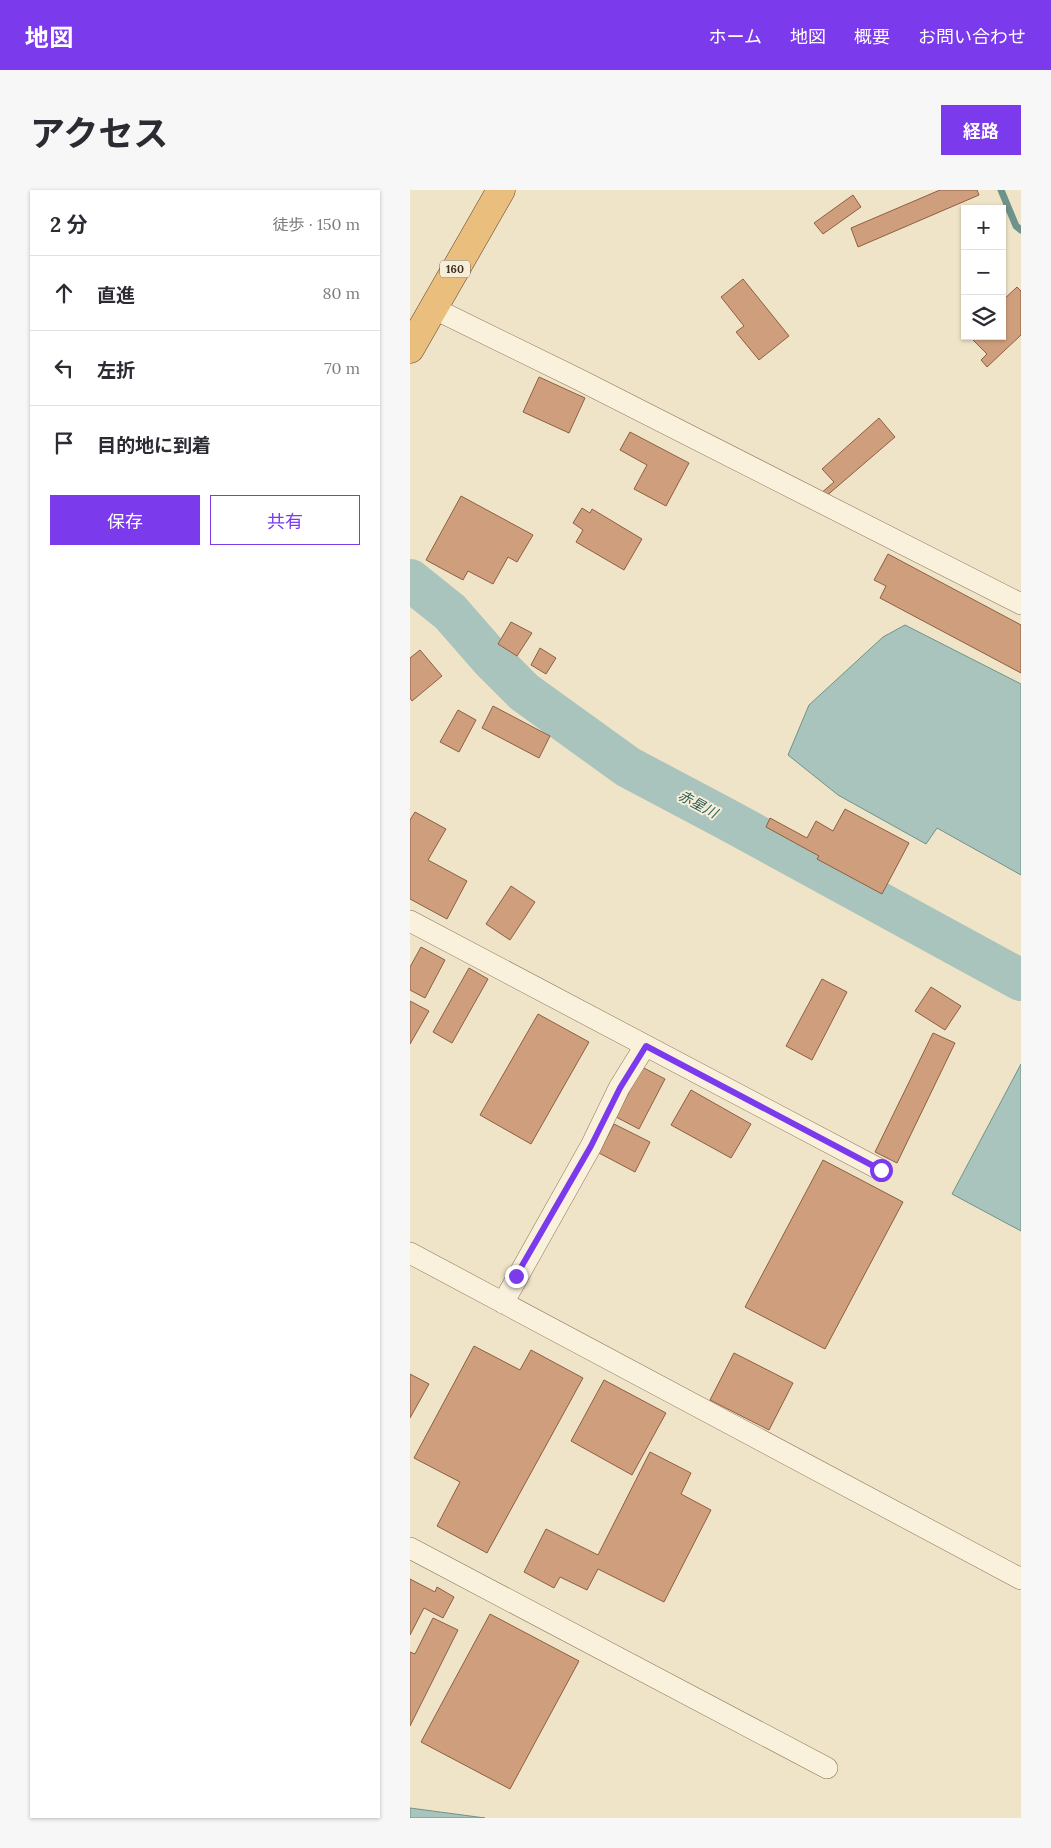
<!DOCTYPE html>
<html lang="ja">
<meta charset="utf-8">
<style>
:root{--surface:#fff;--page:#f7f7f7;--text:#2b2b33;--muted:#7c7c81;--line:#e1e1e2;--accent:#7c3aed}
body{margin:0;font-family:Lora,"Noto Sans JP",serif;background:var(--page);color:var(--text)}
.controls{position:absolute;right:15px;top:15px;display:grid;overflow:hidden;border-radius:0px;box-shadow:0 1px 4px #0004}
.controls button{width:45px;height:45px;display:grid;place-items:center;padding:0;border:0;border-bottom:1px solid var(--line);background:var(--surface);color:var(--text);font:25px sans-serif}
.stop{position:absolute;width:15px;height:15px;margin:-11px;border:4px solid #7c3aed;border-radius:50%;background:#fff}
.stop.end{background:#7c3aed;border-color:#fff;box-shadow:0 1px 5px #0008}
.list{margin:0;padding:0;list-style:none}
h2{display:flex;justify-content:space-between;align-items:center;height:65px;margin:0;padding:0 20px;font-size:21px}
h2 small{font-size:16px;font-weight:400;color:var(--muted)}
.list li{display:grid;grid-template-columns:32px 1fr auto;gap:15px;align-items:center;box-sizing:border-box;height:75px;padding:0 20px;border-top:1px solid var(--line)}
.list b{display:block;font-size:19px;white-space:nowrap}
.list em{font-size:16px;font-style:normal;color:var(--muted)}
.actions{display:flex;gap:10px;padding:15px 20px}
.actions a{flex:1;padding:11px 0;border:1px solid var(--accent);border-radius:0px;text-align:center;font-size:18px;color:var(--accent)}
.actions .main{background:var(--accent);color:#fff}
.icon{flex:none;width:28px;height:28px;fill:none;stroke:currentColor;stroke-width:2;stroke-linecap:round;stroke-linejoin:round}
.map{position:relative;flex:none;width:611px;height:1628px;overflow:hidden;border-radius:0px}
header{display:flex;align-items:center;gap:30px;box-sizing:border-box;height:70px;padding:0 25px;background:var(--accent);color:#fff}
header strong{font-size:24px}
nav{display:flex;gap:28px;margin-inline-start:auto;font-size:18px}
.intro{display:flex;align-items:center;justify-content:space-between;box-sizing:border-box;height:120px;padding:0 30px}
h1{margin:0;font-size:35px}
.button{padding:12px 22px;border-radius:0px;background:var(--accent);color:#fff;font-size:18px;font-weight:700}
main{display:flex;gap:30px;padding:0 30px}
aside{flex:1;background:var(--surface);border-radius:0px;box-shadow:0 1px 4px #0004}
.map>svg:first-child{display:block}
.water{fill:#a9c4bc;stroke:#6f938a}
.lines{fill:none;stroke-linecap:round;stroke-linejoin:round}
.stream{stroke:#6f938a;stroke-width:7}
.river{stroke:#a9c4bc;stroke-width:42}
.building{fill:#cf9f7d;stroke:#8d5f41}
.minor-casing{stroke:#8d765c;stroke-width:22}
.trunk-casing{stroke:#5b4430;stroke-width:29}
.minor{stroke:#faf1dc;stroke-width:21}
.trunk{stroke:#eabe7c;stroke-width:28}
.route{stroke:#7c3aed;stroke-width:6}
.labels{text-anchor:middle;stroke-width:4;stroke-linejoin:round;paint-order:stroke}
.shield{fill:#f7eed8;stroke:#756857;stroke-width:1}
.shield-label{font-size:11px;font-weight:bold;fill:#3d2e20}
.water-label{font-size:14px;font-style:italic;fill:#2f5d5a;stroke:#f7eed8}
</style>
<header>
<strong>地図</strong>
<nav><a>ホーム</a><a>地図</a><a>概要</a><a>お問い合わせ</a></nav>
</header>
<div class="intro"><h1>アクセス</h1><a class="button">経路</a></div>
<main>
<aside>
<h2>2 分<small>徒歩 · 150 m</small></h2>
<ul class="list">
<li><svg class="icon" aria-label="ahead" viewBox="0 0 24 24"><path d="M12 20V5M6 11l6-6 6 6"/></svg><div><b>直進</b></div><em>80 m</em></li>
<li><svg class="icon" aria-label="left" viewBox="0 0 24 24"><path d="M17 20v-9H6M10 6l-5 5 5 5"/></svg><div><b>左折</b></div><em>70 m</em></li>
<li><svg class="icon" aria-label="arrive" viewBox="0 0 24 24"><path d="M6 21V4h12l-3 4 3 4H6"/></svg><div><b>目的地に到着</b></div></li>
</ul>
<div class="actions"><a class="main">保存</a><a>共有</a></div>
</aside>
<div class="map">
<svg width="611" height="1628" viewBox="0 0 611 1628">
<rect width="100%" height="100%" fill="#f0e4c8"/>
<path class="water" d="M495,435L611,494V685L527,638L516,654L428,605L378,565L399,515L473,447Z
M611,874V1041L542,1004Z
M0,1618L75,1628H0Z"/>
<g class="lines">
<path class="stream" d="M591,0L606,36L611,40"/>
<path class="river" d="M0,390L40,422L82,470L114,502L218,577L318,630L611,790"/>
</g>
<path class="building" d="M530,0H567L569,5L448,57L441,38Z
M443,5L451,17L413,44L404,33Z
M333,89L379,146L349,170L326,142L334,136L311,107Z
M607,97L611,101V145L577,177L571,170L577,164L559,146H592V111Z
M129,187L175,208L159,243L113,222Z
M469,228L485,247L414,308L410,304L424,292L412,279Z
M220,242L279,273L256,316L224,299L237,275L210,260Z
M51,306L123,345L107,372L98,367L83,394L58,381L53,390L16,370Z
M172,318L180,323L182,319L232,349L214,380L166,352L173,340L163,333Z
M478,364L611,435V483L470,408L476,396L464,390Z
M101,432L122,443L107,466L88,454Z
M130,458L146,468L136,484L121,475Z
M10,460L32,486L2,511L0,508V468Z
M83,516L140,546L129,568L72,538Z
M48,520L66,530L49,562L30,552Z
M435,619L499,653L472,704L407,669L409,666L356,637L360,628L397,648L406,631L423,641Z
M5,622L36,639L18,670L57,691L37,729L0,709V630Z
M101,696L125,712L100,750L76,734Z
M11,757L35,770L15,808L0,800V777Z
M59,778L78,789L42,853L23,842Z
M412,789L437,802L402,870L376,856Z
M521,797L551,816L535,840L505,821Z
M0,811L19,821L0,854Z
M128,824L179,852L121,954L70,925Z
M523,843L545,853L487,973L465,962Z
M232,877L255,889L229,939L206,927Z
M281,900L341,934L321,968L261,935Z
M204,934L240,952L225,982L189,963Z
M413,970L493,1012L415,1159L335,1117Z
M64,1156L110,1180L121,1160L173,1188L77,1363L27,1336L50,1292L4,1268Z
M324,1163L383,1193L359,1240L300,1210Z
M0,1184L19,1194L0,1228Z
M194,1190L256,1223L222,1285L161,1251Z
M240,1262L281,1283L271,1304L301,1320L254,1412L188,1379L177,1400L150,1387L144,1398L114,1382L136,1339L188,1365Z
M0,1389L25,1402L27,1397L44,1407L33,1428L14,1418L0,1445Z
M80,1424L169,1471L100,1599L11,1552Z
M23,1428L48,1440L0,1536V1462L5,1464Z"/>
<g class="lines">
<g class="minor-casing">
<path id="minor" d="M23,118L170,190L611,414
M0,731L471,980
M0,1063L611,1389
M93,1113L181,956L209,898L235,856
M0,1358L417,1578"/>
</g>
<g class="trunk-casing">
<path id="trunk" d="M0,159L91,0"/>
</g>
<use href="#minor" class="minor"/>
<use href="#trunk" class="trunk"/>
</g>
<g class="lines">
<path class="route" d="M106,1086L181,956L210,898L236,856L471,980"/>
</g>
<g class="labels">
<rect class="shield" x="30" y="70.5" width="30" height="17" rx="4"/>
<g class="shield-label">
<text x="45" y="83">160</text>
</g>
<g class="water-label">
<text transform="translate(288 614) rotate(28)" y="5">赤星川</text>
</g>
</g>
</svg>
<div class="controls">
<button>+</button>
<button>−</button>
<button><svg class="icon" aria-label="layers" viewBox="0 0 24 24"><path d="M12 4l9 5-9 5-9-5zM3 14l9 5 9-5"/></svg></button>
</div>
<div class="stop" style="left:471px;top:980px"></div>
<div class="stop end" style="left:106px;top:1086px"></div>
</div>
</main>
